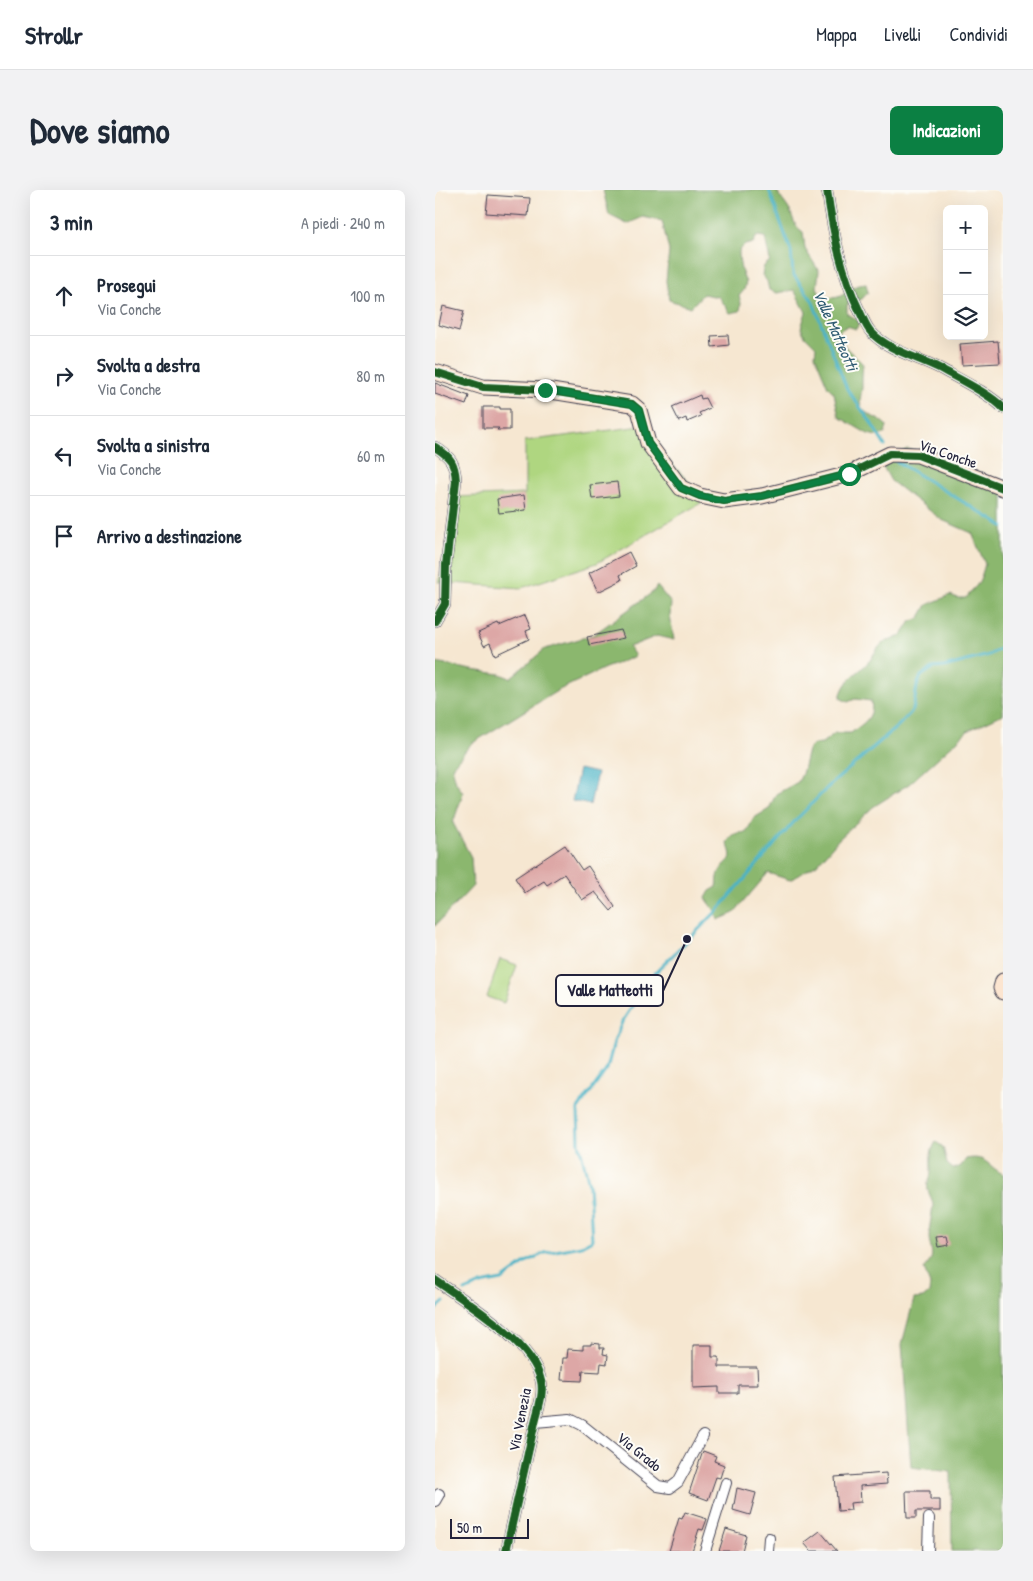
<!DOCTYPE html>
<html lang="it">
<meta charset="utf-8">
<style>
:root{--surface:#fff;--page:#f2f2f3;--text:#1f2937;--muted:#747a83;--line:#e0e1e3;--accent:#0b8043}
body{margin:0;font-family:"Patrick Hand",sans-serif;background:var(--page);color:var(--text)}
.controls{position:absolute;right:15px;top:15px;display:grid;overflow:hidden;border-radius:8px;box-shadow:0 5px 20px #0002}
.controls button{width:45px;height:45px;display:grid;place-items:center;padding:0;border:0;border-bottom:1px solid var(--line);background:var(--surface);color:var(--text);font:25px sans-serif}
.scale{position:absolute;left:15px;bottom:12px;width:79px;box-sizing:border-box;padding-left:5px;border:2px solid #22223b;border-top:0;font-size:14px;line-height:18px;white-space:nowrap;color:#22223b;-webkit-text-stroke:4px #fdfcf7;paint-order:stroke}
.stop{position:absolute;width:15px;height:15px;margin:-11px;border:4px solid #0b8043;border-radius:50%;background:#fff}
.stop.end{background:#0b8043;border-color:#fff;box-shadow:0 1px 5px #0008}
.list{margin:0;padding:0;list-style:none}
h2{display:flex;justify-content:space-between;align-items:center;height:65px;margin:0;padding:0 20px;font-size:21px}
h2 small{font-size:16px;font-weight:400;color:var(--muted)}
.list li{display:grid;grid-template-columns:32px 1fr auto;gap:15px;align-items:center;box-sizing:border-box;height:80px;padding:0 20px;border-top:1px solid var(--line)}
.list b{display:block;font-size:19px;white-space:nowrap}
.list p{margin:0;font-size:16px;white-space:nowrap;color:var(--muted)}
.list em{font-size:16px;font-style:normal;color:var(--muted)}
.icon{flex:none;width:28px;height:28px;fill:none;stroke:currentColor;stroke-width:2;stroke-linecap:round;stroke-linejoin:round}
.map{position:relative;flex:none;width:568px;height:1361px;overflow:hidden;border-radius:8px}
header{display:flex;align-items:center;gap:30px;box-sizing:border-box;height:70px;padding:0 25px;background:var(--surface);border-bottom:1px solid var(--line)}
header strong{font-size:24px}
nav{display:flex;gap:28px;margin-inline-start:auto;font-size:18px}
.intro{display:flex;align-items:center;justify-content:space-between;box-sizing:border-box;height:120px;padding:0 30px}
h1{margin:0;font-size:35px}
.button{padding:12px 22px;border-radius:8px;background:var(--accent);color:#fff;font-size:18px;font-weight:700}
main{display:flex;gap:30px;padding:0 30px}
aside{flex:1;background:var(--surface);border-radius:8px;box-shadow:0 5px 20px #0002}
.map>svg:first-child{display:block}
.green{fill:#afd680;stroke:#687c5e}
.forest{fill:#8bb76e;stroke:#566c54}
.water{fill:#48b3c6;stroke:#356a80}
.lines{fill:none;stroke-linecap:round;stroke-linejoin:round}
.stream{stroke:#48b3c6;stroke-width:3}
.building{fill:#dda7a6}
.street-casing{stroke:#424052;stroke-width:12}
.secondary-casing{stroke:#424052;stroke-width:17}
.street{stroke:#fff;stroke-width:10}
.secondary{stroke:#fce5d0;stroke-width:15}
.cycleway-casing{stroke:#fdfcf7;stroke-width:11}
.cycleway{stroke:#1b5e20;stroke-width:8}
.route{stroke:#0b8043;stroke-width:6}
.labels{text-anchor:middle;stroke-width:4;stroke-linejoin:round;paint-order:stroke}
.street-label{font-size:15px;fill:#22223b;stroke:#fdfcf7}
.water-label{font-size:16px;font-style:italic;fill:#315c73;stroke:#fdfcf7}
.leader{fill:none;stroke:#22223b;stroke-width:2}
.callout-dot{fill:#22223b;stroke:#fdfcf7;stroke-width:2}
.callout{fill:#fdfcf7;stroke:#22223b;stroke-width:2}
.callout-label{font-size:16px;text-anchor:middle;font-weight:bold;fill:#22223b}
</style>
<header>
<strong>Strollr</strong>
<nav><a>Mappa</a><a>Livelli</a><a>Condividi</a></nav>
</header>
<div class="intro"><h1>Dove siamo</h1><a class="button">Indicazioni</a></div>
<main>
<aside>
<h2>3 min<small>A piedi · 240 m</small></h2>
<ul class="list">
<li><svg class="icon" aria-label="ahead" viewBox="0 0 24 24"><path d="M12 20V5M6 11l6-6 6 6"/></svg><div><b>Prosegui</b><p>Via Conche</p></div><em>100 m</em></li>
<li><svg class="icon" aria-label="right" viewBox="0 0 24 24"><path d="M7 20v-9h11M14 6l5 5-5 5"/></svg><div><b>Svolta a destra</b><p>Via Conche</p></div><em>80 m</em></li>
<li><svg class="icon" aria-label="left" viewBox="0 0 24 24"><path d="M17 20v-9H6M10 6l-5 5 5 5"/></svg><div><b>Svolta a sinistra</b><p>Via Conche</p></div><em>60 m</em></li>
<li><svg class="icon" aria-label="arrive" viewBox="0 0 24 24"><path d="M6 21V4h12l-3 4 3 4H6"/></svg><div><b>Arrivo a destinazione</b></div></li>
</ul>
</aside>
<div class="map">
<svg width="568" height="1361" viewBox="0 0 568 1361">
<rect width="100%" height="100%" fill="#fdfcf7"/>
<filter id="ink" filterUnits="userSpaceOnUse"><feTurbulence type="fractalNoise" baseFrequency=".02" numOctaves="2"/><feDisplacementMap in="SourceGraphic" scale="10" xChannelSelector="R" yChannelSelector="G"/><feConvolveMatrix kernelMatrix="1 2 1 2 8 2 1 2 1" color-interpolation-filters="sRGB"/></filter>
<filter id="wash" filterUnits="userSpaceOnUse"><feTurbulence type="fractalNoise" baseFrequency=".0096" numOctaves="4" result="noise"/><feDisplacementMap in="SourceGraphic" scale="20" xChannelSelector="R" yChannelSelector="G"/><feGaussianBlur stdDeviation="1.12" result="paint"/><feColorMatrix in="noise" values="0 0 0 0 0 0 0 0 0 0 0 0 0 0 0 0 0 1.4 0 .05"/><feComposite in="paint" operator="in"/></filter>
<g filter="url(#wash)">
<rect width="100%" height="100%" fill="#f6e7d1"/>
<path class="green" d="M215,235L227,263L271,310L162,373L86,398L3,392L14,361L20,307L90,304V251Z
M65,769L82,775L69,813L52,807Z"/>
<path class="forest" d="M168,0H341C345,8 351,14 355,21C359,30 359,36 368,42L370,59L384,81L382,97L385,105C411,115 409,95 431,94L433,102L427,109L412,115V124L425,132L421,139L412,136L404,141C406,158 417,162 428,174C427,182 427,189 427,198C426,206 422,217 432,223C439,228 445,229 452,236L450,244L441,246L433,244L404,227L399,203L393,197L383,173L380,165L381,157L370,146L366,138L371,122L359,100L342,103L334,100L332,91L327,85L329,76L335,71L330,47L322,46L318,53L310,55L304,61C304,71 306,84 311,92L309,100L304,106L306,113L305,121L295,123L284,107L268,104L256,117L234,110L231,91L234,61L227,31L208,27L192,34L174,25Z
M472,259L506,264L568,299V524L534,540L474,594L438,617L403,650L382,674L355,690L333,683L299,723L283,730L280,721L271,708L275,701L282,697C283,693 282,685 285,681C292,668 301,673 292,653C297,644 301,642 311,643L319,628L334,619L341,604L363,592L367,584L373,560L379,554L387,553L400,543H416C428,533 440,528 436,511L420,509L413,512L405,508C410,487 423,485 436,469C439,464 442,458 447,454C452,450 456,451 461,448C469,445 472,437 476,431L484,429L492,415L515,405L523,408H531C534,402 538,400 542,395C546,389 548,381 550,374L537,343L507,330L456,291L446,273Z
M222,396L236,413L235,426L239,450L222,446L194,457L200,466L184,473L170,478L122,501L36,554L17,577L21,592L28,603L18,633L36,667L38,696L0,736V473L37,480L65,484L75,488L110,459L158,445L218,402Z
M501,952L508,957L512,974L518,979L526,976L531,969C552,965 552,976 568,984V1361H517L516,1282L476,1277L467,1154L479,1109L488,1108L494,1103L495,1095L489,1079C502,1065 495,1062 494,1047C494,1036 497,1026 498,1015C498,1010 494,1005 493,1000C491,993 496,988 496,982C496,969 494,963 501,952Z"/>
<path class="water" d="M144,579L162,583L155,615L137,611Z"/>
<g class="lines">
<path class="stream" d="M334,0L356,61L358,84L377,110L412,199L435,231L450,256
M459,270L568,336
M30,1101L46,1094L67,1090L93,1071L110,1063L146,1056L157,1050L154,994L144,953L143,919L172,879L179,852L187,832L217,786L283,720L358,633L393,597L465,534L478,520L482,496L486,486L498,478L509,477L554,465L568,457
M0,1120L9,1112"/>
</g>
<g id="blocks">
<path class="building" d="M53,5L95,8L93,26L51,23Z
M8,116L29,121L24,141L4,135Z
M293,145L294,155L277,157L276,146Z
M563,151L565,173L527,175L525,154Z
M0,193L34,206L31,215L0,204Z
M265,205L266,209L270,208L275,218L264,223L266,226L252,232L251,228L244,231L237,217Z
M48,217H65V219H75V240H62L64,238H48Z
M182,292L184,306L157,309L155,295Z
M89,305L91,320L64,323L62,309Z
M194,362L201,376L185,385L187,390L163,402L154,383Z
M90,425L96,439L91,441L94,449L60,465L55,453L49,456L43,443L63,434L64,436Z
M186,440L189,448L154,455L152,447Z
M130,655L147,680L153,676L180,717L176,721L160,702L147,710L129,684L112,695L109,691L90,703L80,688Z
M512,1046L514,1055L503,1057L501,1047Z
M156,1153L165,1154V1158H169L168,1164L173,1165L172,1174L166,1173L165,1182L148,1181L147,1191L126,1190L128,1168H132L133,1159L148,1160V1155H156Z
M258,1155H277V1167H284V1177H322L323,1195H303V1203H284V1197L258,1198Z
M268,1261L281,1266L279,1271L289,1275L285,1288L281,1287L273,1310L254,1303Z
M451,1283L452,1294L425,1296L426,1312L415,1313L416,1320L403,1321L400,1287Z
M302,1298L321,1303L315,1325L298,1320Z
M471,1301H495V1310H505V1321H481V1328H472Z
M250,1322L272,1329L268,1340L264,1339L257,1361H234L244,1328L247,1329Z
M291,1339L311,1345L307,1361H284Z
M385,1341L402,1361H376L369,1353Z"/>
</g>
</g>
<g filter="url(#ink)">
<use href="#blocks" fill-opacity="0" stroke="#424052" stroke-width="1"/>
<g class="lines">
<g class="street-casing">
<path id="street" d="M392,0C398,42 406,83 425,122C428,128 431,137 436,142C452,160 485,168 506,179C522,188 557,205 568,218
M0,257C16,267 20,273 21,291L11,375L10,414L0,431
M0,1090C30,1111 99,1153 106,1191C109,1204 103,1219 100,1232L71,1361
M100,1232L135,1229L147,1235L223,1296L235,1298L243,1292L268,1246
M0,1311L4,1304
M270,1361L291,1293
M333,1361L334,1348
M493,1361L494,1328"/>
</g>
<g class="secondary-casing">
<path id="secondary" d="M0,182L48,197L110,200L197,214L204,220L213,253L246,298L265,306L289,311L327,306L414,284L455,264L483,265L568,298
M568,791L566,798L568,802"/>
</g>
<use href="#street" class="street"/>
<use href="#secondary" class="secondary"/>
<g class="cycleway-casing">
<path id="cycleway" d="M392,0C398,42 406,83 425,122C428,128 431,137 436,142C452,160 485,168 506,179C522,188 557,205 568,218
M0,182L48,197L110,200L197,214L204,220L213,253L246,298L265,306L289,311L327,306L414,284L455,264L483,265L568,298
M0,257C16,267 20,273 21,291L11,375L10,414L0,431
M0,1090C30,1111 99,1153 106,1191C109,1204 103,1219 100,1232L71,1361"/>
</g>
<use href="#cycleway" class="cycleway"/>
</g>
</g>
<g class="lines" filter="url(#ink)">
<path class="route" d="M110,200L196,214L204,220L213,253L246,298L265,306L289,311L328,306L414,284"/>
</g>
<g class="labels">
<g class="street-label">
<text transform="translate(513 264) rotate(19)" y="5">Via Conche</text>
<text transform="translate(85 1230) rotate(-79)" y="5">Via Venezia</text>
<text transform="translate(204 1262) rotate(39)" y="5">Via Grado</text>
</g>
<g class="water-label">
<text transform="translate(401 140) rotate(66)" y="6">Valle Matteotti</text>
</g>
</g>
<path class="leader" d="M252 749L228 801"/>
<circle class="callout-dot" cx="252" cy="749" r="5"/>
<rect class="callout" x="121" y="785" width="107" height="31" rx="5"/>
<g class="callout-label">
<text x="175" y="806">Valle Matteotti</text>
</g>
</svg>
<div class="controls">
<button>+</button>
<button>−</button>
<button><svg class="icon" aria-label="layers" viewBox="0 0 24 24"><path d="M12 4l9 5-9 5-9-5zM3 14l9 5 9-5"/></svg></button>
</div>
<div class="scale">50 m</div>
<div class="stop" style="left:414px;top:284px"></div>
<div class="stop end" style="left:110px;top:200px"></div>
</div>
</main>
